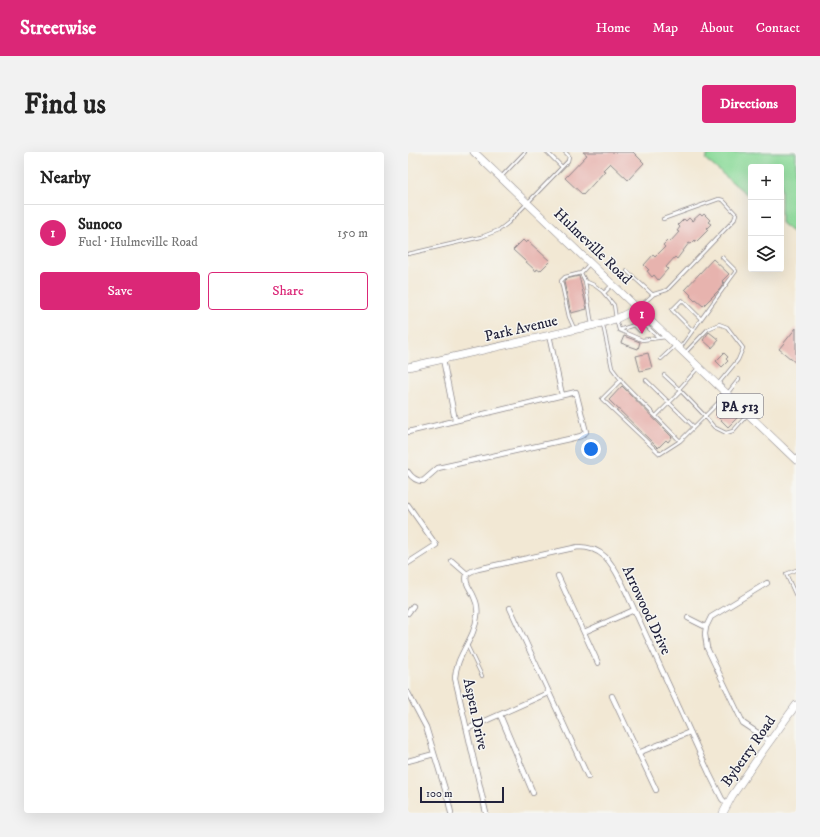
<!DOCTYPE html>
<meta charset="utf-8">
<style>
:root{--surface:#fff;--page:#f2f2f2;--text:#222;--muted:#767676;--line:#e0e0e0;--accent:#db2777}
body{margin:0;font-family:"IM FELL DW Pica",serif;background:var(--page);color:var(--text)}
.controls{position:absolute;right:12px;top:12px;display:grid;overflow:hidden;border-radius:4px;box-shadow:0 4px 16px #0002}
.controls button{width:36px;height:36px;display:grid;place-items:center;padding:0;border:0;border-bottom:1px solid var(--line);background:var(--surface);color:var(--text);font:20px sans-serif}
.scale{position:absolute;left:12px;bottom:10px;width:84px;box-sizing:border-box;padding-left:4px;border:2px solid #22223b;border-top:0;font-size:11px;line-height:14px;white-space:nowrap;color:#22223b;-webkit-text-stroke:3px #f6f6f2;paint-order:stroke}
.you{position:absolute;left:183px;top:297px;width:14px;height:14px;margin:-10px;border:3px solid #fff;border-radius:50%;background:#1a73e8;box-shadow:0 0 0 6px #1a73e833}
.badge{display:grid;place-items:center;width:26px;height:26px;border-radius:50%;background:var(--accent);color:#fff;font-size:13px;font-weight:700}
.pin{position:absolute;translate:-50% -33px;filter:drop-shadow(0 1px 2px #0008)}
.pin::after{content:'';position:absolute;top:21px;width:14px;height:12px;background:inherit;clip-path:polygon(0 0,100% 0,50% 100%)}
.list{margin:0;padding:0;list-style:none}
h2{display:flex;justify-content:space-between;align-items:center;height:52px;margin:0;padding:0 16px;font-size:17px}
h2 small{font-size:13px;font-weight:400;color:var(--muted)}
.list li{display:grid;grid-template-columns:26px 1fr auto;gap:12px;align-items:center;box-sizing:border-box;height:56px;padding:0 16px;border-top:1px solid var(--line)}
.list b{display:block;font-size:15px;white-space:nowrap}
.list p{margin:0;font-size:13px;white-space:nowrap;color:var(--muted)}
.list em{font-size:13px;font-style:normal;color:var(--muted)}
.actions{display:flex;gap:8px;padding:12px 16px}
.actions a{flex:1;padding:9px 0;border:1px solid var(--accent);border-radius:4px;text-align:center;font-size:14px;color:var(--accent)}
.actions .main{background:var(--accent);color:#fff}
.icon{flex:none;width:22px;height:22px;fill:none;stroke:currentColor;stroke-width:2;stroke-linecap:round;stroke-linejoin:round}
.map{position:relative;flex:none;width:388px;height:661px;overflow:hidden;border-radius:4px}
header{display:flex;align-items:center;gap:24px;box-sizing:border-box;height:56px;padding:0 20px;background:var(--accent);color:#fff}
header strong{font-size:19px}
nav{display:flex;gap:22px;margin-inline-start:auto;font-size:14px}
.intro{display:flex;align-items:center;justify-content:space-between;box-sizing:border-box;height:96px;padding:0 24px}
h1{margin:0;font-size:28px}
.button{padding:10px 18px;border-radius:4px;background:var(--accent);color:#fff;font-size:14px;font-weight:700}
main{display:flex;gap:24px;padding:0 24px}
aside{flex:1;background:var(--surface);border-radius:4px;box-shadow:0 4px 16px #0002}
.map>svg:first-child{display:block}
.green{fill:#8bda99;stroke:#567e6a}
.building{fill:#e7b3ae}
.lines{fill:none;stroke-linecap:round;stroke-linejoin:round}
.lane-casing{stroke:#8a8588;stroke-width:4}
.street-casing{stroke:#8a8588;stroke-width:6}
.secondary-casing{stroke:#8a8588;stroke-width:8}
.primary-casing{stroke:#8a8588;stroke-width:8}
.lane{stroke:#fff;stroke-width:2.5}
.street{stroke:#fff;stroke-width:4.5}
.secondary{stroke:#fff;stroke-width:7}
.primary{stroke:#fff;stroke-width:7}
.labels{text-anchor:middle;stroke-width:3;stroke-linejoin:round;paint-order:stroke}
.shield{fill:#f6f6f2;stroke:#626272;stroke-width:1}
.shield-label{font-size:14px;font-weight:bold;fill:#22223b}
.street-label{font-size:15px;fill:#22223b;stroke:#f6f6f2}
</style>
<header>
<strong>Streetwise</strong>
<nav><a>Home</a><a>Map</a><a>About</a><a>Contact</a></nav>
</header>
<div class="intro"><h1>Find us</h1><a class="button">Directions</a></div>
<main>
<aside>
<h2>Nearby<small></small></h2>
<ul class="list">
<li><span class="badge">1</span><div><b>Sunoco</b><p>Fuel · Hulmeville Road</p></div><em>150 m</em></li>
</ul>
<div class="actions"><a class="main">Save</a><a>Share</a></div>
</aside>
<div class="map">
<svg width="388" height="661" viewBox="0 0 388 661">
<rect width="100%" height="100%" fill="#f6f6f2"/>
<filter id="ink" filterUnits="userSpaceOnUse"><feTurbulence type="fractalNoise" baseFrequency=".025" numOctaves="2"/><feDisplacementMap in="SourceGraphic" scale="8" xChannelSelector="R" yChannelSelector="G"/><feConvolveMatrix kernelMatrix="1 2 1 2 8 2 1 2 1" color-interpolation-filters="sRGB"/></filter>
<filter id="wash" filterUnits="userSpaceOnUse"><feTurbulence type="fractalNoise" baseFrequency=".012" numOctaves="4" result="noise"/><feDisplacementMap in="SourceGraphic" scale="16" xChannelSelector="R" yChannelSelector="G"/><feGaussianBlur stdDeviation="0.9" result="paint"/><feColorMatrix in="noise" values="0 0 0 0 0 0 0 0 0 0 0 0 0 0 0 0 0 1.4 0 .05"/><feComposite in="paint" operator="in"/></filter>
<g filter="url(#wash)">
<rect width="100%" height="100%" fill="#f2e8d4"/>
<path class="green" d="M302,0H388V83L373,71V15H343V46L297,7Z"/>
<g id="blocks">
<path class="building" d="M175,0H225L236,11L220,28L202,11L195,18L197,19L175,43L157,26L179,3Z
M292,62L294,64L296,62L302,68L300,70L303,72L298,77L300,78L288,90L287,88L283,92L281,91L269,107L267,105L258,115L260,117L250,128L246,123L244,125L239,119L241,118L236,113L245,103L247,105L257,95L255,93L260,88L262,90L271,80L269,79L272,75L270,73L276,67L278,69L281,66L284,69Z
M115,88L118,91L120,89L142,109L132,119L129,117L128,119L105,98Z
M305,107L321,122L314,129L316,131L312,137L295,154L288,148L287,149L282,144L283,143L277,137Z
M171,124L179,157L163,161L156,130L158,127Z
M388,176V211L371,197Z
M301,180L311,188L304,196L295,188Z
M216,184L232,190L230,197L213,191Z
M240,201L244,216L232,219L228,204Z
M316,201L320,205L318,207L320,209L314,215L308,209Z
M214,234L264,285L260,290L258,288L250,296L201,248Z
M317,255L329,266L320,275L309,264Z"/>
</g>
</g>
<g filter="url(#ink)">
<use href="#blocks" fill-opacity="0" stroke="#8a8588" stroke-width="1"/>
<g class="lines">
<g class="lane-casing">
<path id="lane" d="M139,0L154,15
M94,24L117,0
M0,102L73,85L91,78L100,71L160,9L161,4L157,0
M219,119L245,143
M173,121L177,129L184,173
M177,129L186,133L194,139L206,153L208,167L211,178L234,188L258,185
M196,141L204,133
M230,156L246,142L259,138L326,68L328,62L315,48L311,47L255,67
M234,170L251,186
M195,173L204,216L216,232L272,289L319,242L331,227
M166,176L161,165L153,129L157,125L173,121L181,112
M211,178L226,173L222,161
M284,178L264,158L274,148L293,167
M232,179L226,173L239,168
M272,196L328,119L314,105
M277,201L300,177L311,172L319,175L335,196L330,208L310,232
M253,207L268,193
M290,216L271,237L297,264L306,275L318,281L325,279L340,262
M256,223L271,237
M213,228L194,247L252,302L272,289
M238,228L286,275
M248,264L273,239
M388,418L378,422L388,444
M59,493L74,524"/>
</g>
<g class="street-casing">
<path id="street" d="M141,183L154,243
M35,207L47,268
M0,280L168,240L178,280L173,284L161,287L30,316L15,329C8,329 4,326 0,320
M0,353L28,393L0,411
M44,409L59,422
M59,422L64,419L70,417L170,395C197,395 204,412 215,433L301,621L314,647L319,652
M59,422C56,432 63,437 66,445C69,451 70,458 69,464C67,487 48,503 47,526L78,661
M150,424L190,511
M359,431L303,465L298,475L297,482L299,496L335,571L362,589
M102,456L180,625
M0,461L5,454
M280,466L298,475
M176,480L226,458
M0,541L18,575L40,647L43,661
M204,544L248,638
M92,563L125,641
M59,577L140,541
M230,601L282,580
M0,609L26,602"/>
</g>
<g class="secondary-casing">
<path id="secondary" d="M0,215L187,173L208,167L230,156
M315,661L324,644L354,600L388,553"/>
</g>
<g class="primary-casing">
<path id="primary" d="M66,0L388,308"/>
</g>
<use href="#lane" class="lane"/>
<use href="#street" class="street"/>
<use href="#secondary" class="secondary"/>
<use href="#primary" class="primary"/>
</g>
</g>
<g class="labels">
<rect class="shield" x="309" y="242" width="46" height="24" rx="3"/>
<g class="shield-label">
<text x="332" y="259">PA 513</text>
</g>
<g class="street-label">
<text transform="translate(185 94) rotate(44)" y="5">Hulmeville Road</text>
<text transform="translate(113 176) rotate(-13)" y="5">Park Avenue</text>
<text transform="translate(239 458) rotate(65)" y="5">Arrowood Drive</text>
<text transform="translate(68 562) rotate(78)" y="5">Aspen Drive</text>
<text transform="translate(340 599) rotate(-55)" y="5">Byberry Road</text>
</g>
</g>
</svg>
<div class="controls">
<button>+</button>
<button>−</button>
<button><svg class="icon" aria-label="layers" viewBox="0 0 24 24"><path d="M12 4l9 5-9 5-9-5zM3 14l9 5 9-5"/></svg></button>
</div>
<div class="scale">100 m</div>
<div class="you"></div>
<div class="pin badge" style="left:234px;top:182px">1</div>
</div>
</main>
